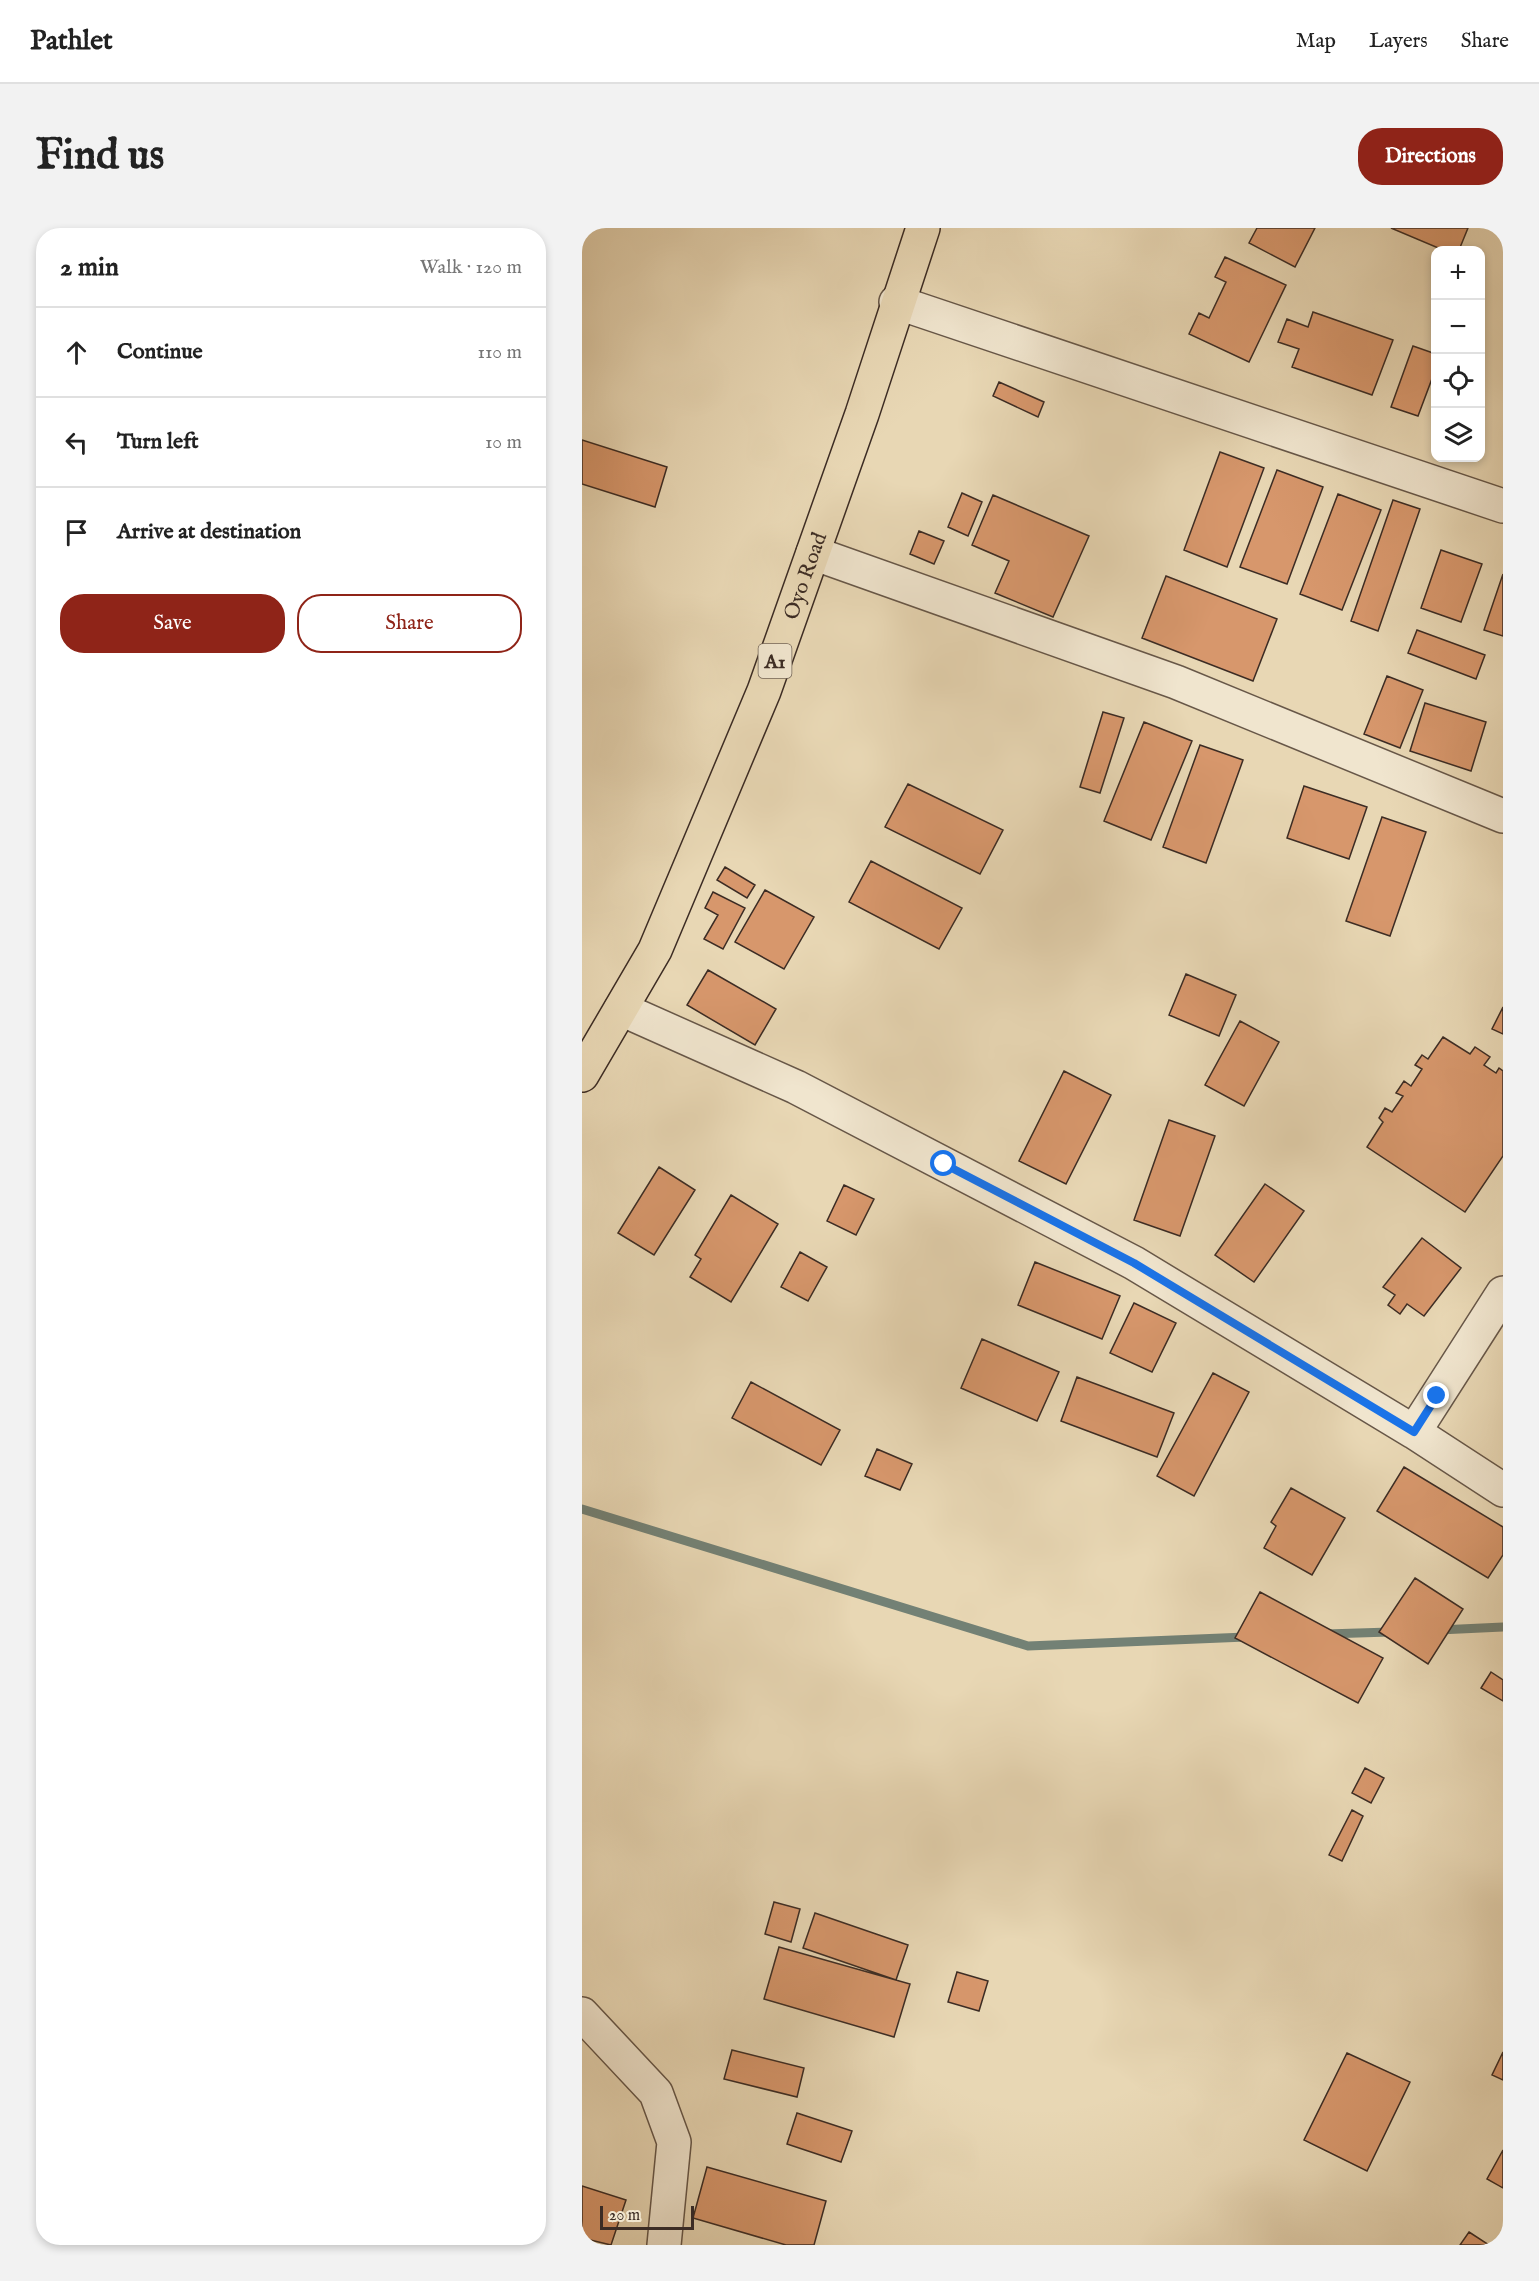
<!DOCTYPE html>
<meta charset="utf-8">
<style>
:root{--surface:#fff;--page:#f2f2f2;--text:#222;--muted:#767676;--line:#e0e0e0;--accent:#8f2418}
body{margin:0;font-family:"IM FELL English",serif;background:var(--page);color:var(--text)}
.controls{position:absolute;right:18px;top:18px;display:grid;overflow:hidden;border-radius:12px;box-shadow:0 3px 9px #0003}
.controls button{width:54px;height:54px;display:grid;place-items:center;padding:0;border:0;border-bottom:2px solid var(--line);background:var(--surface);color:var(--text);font:30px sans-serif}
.scale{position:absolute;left:18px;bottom:15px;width:94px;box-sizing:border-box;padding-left:6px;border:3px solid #3c2c24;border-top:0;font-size:16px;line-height:21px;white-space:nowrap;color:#3c2c24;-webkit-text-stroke:4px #f0e5ce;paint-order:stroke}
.stop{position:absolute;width:18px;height:18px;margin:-14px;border:4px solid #1a73e8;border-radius:50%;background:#fff}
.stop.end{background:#1a73e8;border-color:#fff;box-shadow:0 2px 6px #0008}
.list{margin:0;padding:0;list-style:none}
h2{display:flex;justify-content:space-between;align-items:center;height:78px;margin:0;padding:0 24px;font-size:26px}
h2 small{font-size:20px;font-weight:400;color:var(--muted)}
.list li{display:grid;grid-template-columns:39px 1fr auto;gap:18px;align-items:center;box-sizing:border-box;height:90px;padding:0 24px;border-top:2px solid var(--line)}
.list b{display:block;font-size:22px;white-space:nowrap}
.list em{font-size:20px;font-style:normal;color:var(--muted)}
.actions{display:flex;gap:12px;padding:18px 24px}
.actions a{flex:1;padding:14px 0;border:2px solid var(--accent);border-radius:24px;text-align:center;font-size:21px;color:var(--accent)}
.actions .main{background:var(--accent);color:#fff}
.icon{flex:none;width:33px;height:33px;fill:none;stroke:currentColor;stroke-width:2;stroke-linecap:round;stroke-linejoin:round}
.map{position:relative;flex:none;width:921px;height:2017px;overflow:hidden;border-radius:24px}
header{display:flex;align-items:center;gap:36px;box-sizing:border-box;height:84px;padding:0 30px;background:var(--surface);border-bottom:2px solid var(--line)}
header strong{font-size:28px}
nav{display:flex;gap:33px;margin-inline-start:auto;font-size:21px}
.intro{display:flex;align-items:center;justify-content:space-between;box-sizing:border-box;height:144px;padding:0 36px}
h1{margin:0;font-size:42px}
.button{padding:15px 27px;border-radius:24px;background:var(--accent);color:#fff;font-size:21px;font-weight:700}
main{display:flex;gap:36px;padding:0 36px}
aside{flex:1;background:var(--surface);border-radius:24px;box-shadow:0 3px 9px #0003}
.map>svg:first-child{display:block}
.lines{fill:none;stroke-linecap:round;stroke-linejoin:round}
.stream{stroke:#738175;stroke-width:9}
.building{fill:#d7976c;stroke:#3c2c24;stroke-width:1.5}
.minor-casing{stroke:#675748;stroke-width:36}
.highway-casing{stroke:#3c2c24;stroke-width:36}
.minor{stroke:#f0e5ce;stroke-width:33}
.highway{stroke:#e8d7b4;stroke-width:33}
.route{stroke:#1a73e8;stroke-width:8}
.labels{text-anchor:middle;stroke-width:5;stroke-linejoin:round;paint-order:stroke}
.shield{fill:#f0e5ce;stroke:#726457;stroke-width:1.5}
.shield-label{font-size:20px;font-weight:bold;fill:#3c2c24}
.street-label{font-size:21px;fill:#3c2c24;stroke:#f0e5ce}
</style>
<header>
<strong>Pathlet</strong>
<nav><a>Map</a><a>Layers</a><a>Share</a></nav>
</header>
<div class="intro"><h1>Find us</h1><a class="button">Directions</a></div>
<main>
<aside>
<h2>2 min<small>Walk · 120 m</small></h2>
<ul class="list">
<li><svg class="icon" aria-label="ahead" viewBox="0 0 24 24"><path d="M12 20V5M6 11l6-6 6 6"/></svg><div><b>Continue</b></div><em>110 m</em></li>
<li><svg class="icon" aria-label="left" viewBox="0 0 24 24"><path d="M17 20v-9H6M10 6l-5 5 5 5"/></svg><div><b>Turn left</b></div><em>10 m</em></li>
<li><svg class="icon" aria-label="arrive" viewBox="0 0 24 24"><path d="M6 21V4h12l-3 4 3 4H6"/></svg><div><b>Arrive at destination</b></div></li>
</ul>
<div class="actions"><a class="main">Save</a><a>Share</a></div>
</aside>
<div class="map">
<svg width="921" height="2017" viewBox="0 0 921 2017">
<rect width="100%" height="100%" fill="#e8d7b4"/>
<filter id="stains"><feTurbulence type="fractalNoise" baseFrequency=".00333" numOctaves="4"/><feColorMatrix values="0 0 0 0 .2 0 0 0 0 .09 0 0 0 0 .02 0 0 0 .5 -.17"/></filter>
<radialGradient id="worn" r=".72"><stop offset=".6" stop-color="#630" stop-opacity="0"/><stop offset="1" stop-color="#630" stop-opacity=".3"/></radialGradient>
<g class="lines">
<path class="stream" d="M0,1281L446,1418L664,1409
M857,1402L921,1399
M744,1406L808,1404"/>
</g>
<path class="building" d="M675,0H733L713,39L667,15Z
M809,0H886L877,22H861Z
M643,29L704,57L667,134L607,106L617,85L627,90L644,54L633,49Z
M731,84L811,112L790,167L710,139L717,121L696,114L705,91L726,99Z
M831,118L854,126V140L836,188L809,179Z
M417,154L462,174L456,189L411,168Z
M0,212L85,239L73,279L0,256Z
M638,224L682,240L645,339L602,322Z
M695,242L741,259L705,356L658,339Z
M380,265L400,274L386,308L366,299Z
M756,266L799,282L760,382L718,366Z
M411,267L507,308L471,389L413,365L427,333L390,317Z
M811,272L838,281L796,403L769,393Z
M337,303L362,313L352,336L328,326Z
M859,322L900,336L879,394L839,380Z
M921,346V408L902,402Z
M584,348L695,391L671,453L560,410Z
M835,402L903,427L894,451L826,425Z
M805,448L841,462L818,520L782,506Z
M843,475L904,494L889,543L828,523Z
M521,484L542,490L518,565L498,559Z
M562,494L610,513L569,612L522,593Z
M618,517L661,532L624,635L581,619Z
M326,556L421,602L398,646L303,599Z
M722,558L785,579L767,631L705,610Z
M800,589L844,604L808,708L764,693Z
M289,633L380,680L357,721L267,674Z
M143,639L173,657L165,670L135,652Z
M183,662L232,689L202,741L153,714Z
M131,664L163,680L141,721L122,711L136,687L123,680Z
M126,742L194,781L173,817L105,777Z
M604,746L654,767L637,808L587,787Z
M921,779V806L910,801Z
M658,793L697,814L662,878L623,857Z
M861,809L888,826L893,819L908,829L902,837L914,845L917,840L921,843V928L883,984L785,919L801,894L797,890L803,880L810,884L821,868L814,865L822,853L829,858L840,841L833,837L840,827L846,831Z
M482,843L529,867L484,956L437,933Z
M587,892L633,908L598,1008L552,992Z
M77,939L113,962L72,1027L36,1005Z
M683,956L722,983L672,1054L633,1027Z
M262,957L292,971L274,1007L245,993Z
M149,967L196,996L149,1074L108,1049L119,1031L113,1027Z
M840,1010L879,1040L842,1088L825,1076L818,1086L806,1077L813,1067L801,1059Z
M218,1024L245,1039L226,1073L199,1059Z
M453,1034L538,1068L520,1111L436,1077Z
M552,1075L594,1095L570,1144L528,1125Z
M400,1111L477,1144L455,1193L379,1160Z
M631,1145L667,1164L612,1268L575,1248Z
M495,1149L592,1185L575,1229L479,1193Z
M169,1154L258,1202L239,1237L150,1190Z
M295,1221L330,1236L318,1262L283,1248Z
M822,1239L921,1299V1327L906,1350L795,1283Z
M709,1260L763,1290L730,1347L682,1320L694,1298L689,1294Z
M833,1350L881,1381L846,1436L797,1404Z
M678,1364L801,1430L776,1475L653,1410Z
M909,1444L921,1452V1473L899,1460Z
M783,1540L802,1550L789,1575L770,1565Z
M770,1582L781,1588L760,1633L747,1627Z
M192,1674L218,1681L209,1714L183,1706Z
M233,1685L326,1717L314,1752L221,1720Z
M197,1719L328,1756L312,1809L182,1771Z
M375,1744L406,1753L397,1783L366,1774Z
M150,1822L222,1840L215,1869L142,1851Z
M921,1824V1852L910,1847Z
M765,1825L828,1854L785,1943L722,1912Z
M215,1885L270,1903L259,1934L205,1916Z
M921,1922V1960L905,1951Z
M125,1939L244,1973L232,2017H204L111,1990Z
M0,1958L44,1972L29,2017L0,2010Z
M887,2004L907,2017H878Z"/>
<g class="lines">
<g class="minor-casing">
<path id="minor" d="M314,74L921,278
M231,325L594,454L921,588
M39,781L214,859L552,1035L832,1204L921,1262
M832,1204L921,1065
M0,1786L74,1865L92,1914L82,2017"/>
</g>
<g class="highway-casing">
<g id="highway">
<path id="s1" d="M0,847L73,722L182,463L280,186L341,0"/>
</g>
</g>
<use href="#minor" class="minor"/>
<use href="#highway" class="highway"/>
</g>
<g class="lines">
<path class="route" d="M362,936L552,1035L832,1204L855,1168"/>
</g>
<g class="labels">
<rect class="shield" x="176.5" y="416" width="33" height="34" rx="4.5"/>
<g class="shield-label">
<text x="193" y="440">A1</text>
</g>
<g class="street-label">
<text dy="7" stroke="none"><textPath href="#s1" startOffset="548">Oyo Road</textPath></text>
</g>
</g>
<rect width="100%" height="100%" filter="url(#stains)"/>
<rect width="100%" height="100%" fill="url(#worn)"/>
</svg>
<div class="controls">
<button>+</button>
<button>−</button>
<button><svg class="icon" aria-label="locate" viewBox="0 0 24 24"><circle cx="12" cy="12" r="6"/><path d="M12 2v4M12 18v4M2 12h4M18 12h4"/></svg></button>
<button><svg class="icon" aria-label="layers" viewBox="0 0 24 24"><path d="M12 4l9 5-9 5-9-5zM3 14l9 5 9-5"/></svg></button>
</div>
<div class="scale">20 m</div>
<div class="stop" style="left:362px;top:936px"></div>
<div class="stop end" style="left:855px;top:1168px"></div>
</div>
</main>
